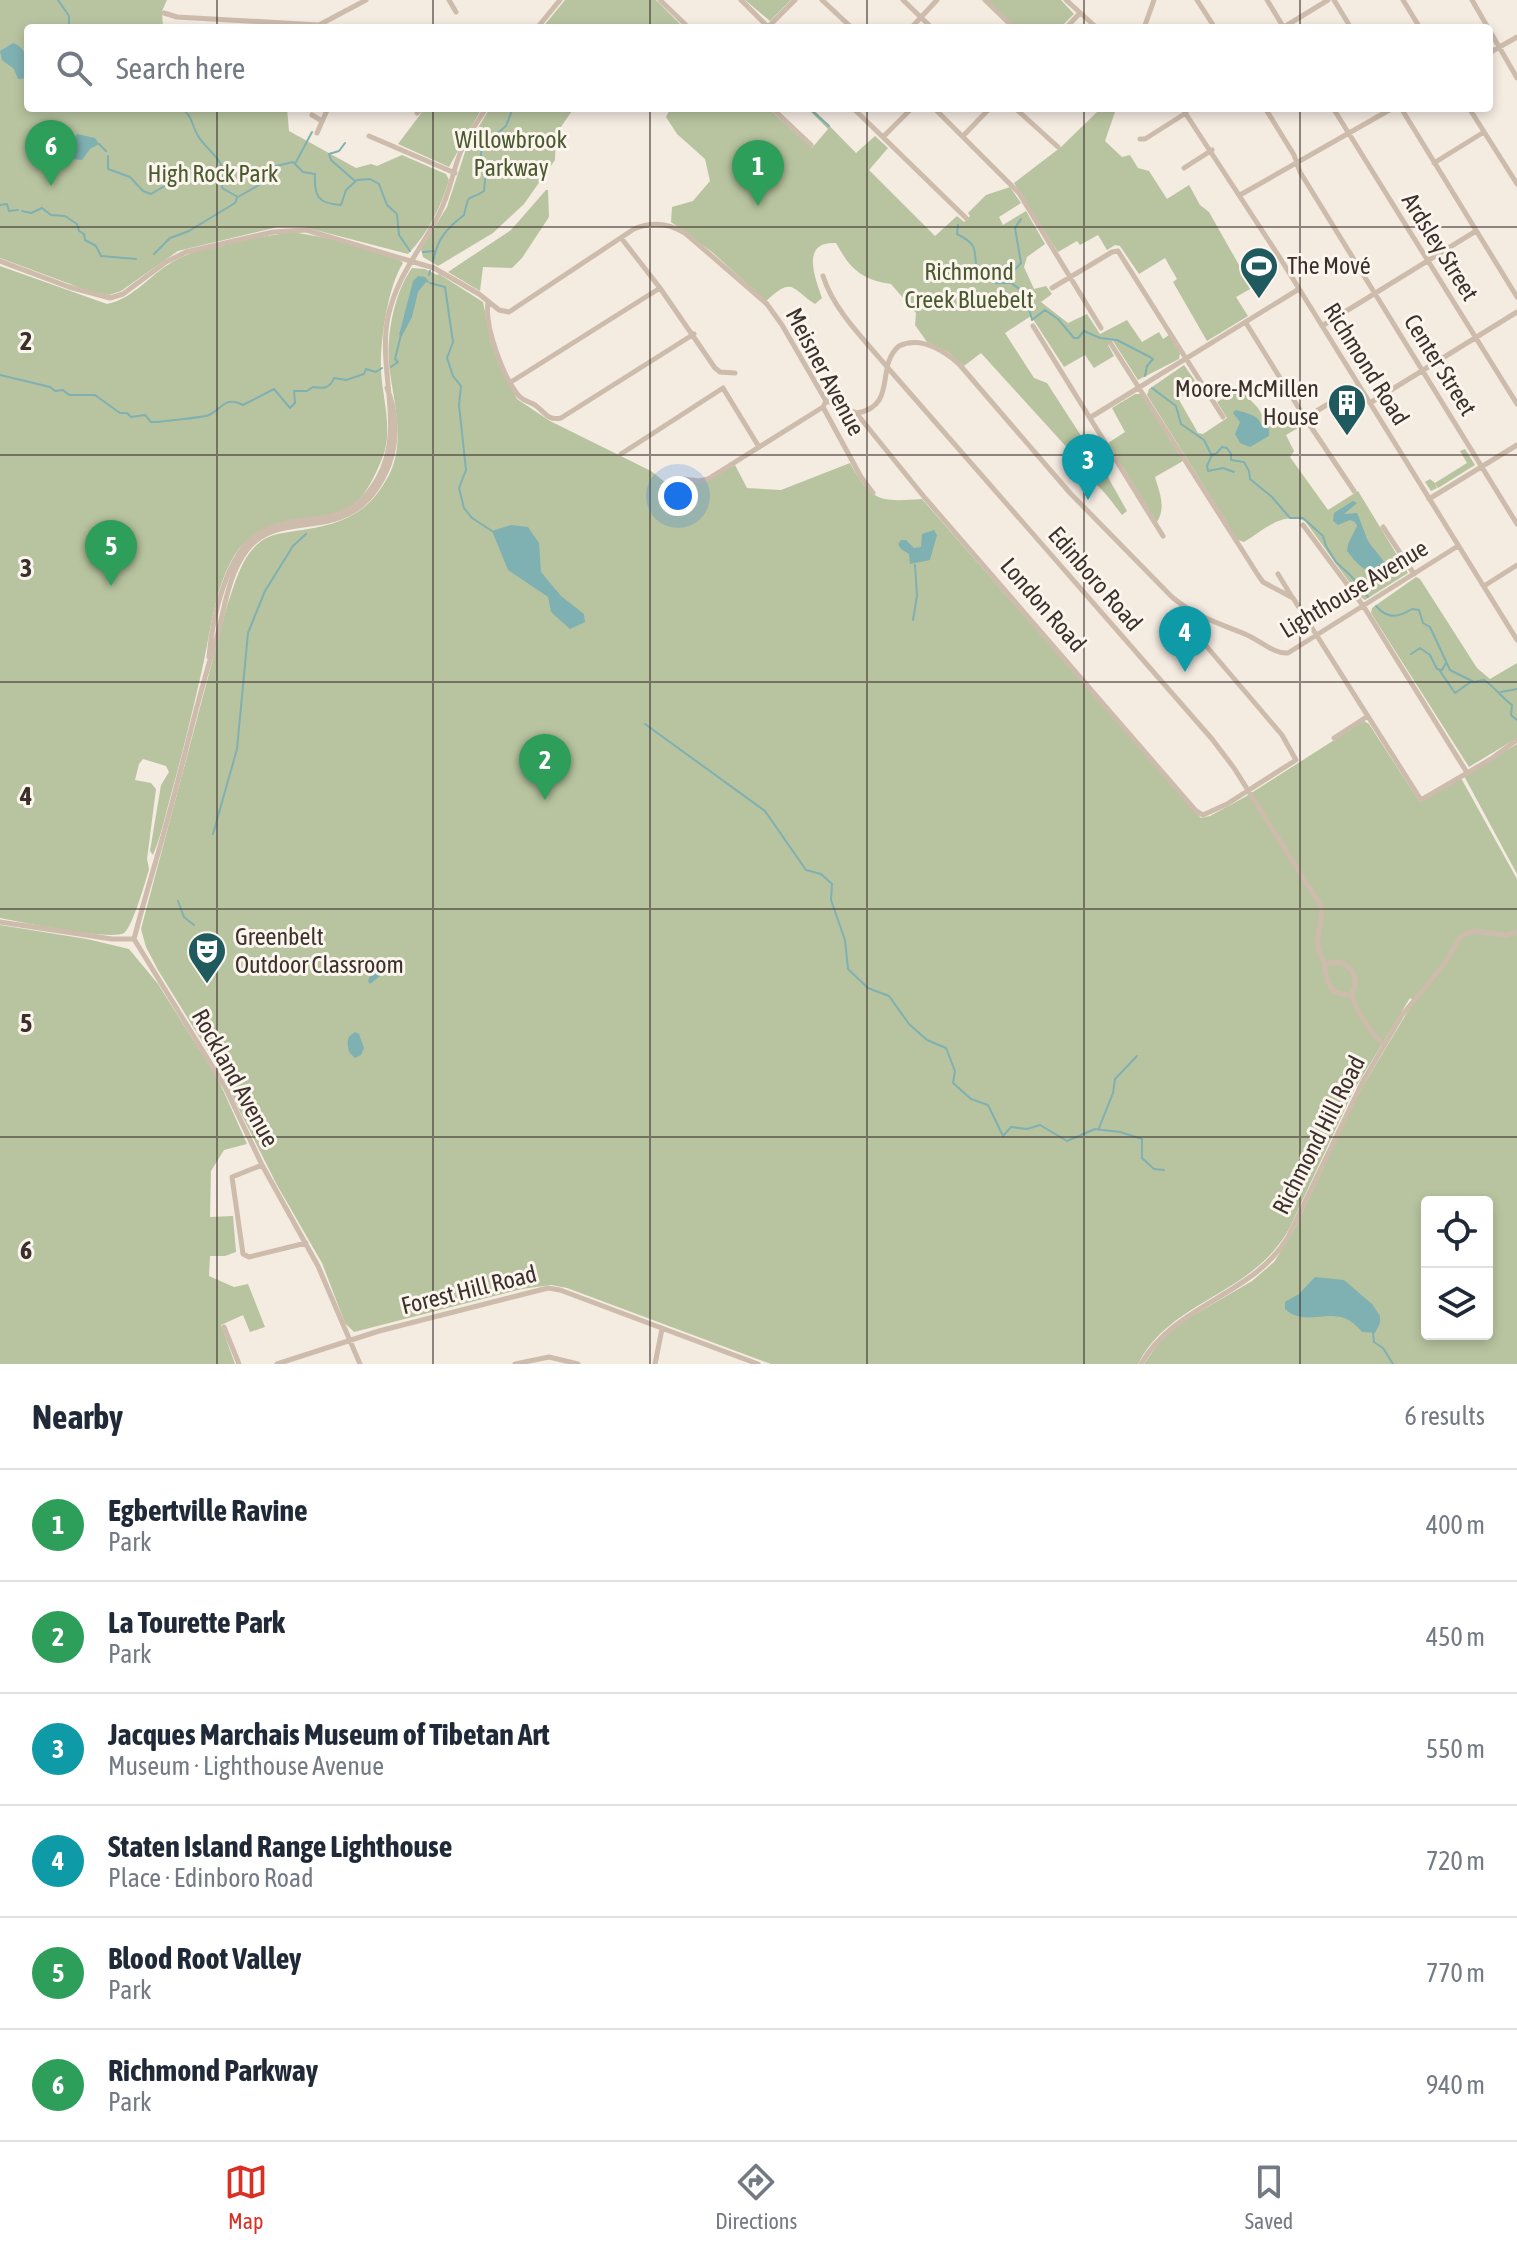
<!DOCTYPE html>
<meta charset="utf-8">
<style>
:root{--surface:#fff;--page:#f6f6f7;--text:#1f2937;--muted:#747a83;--line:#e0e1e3;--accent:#d93025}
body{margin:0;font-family:"Asap Condensed",sans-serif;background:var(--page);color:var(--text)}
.controls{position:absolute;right:24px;bottom:24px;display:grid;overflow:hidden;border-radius:8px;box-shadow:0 4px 12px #0003}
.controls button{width:72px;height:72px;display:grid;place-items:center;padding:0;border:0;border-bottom:2px solid var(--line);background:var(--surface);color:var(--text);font:40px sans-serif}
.you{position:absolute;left:678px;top:496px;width:28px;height:28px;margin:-20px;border:6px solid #fff;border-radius:50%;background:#1a73e8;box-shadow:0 0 0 12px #1a73e833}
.badge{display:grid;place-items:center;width:52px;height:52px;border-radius:50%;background:var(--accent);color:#fff;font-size:26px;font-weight:700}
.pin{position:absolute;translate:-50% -66px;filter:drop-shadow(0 2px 4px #0008)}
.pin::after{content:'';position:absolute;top:42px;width:28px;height:24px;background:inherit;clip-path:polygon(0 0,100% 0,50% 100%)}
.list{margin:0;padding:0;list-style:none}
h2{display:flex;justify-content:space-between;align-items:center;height:104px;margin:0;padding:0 32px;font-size:34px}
h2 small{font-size:26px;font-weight:400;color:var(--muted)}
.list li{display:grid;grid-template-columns:52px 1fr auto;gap:24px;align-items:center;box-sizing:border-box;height:112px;padding:0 32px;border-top:2px solid var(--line)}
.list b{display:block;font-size:30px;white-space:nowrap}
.list p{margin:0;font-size:26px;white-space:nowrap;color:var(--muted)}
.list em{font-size:26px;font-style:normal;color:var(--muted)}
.icon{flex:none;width:44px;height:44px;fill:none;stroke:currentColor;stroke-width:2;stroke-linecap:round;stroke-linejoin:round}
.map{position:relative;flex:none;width:1517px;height:1364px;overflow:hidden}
.search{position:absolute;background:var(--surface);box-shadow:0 4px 12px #0003;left:24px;right:24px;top:24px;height:88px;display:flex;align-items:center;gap:20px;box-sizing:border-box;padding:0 28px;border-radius:8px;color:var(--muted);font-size:30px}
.sheet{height:776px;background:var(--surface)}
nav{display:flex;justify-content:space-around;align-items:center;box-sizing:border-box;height:112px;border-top:2px solid var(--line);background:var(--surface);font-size:22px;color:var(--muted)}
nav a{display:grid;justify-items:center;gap:4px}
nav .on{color:var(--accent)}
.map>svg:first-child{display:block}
.green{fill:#b8c4a0;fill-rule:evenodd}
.water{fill:#7fb0b2}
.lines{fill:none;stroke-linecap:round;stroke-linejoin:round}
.stream{stroke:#7fb0b2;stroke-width:2}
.minor{stroke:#cdbbac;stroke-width:5}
.grid{fill:none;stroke:#3b302b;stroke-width:2;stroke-opacity:0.55}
.labels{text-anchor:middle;stroke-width:6;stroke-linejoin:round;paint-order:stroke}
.park-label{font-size:24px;fill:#4a5a2e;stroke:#fbf5ee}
.street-label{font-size:24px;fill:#3b302b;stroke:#fbf5ee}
.poi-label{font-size:24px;fill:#3b302b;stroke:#fbf5ee;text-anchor:start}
.grid-label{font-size:26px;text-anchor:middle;font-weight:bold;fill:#3b302b;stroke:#fbf5ee;stroke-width:6;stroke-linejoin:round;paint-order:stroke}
</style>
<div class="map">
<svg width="1517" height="1364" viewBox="0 0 1517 1364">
<rect width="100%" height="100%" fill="#f4ebe1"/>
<path class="green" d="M0,0H167L162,11L163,28H28V108H287L289,131L356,168L371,164L377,166L402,155L446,174L449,180C441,207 428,233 408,254L304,227H278L178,251L121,291L109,295L89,291L0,258Z
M565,0H656L684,28H542Z
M745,0H791L770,21Z
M987,0H1061L1074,14L1060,28H1017Z
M425,108H482L449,167L398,144Z
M490,108H574L556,134L555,160L524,204L493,233L438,266L423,257L421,249L447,207L467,146Z
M668,108H768L812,148L828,129L807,108H812L856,153L875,136L888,148L869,170L935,236L957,216L964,222L970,216L968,213L986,195L1010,187L1021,203L999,217L1003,225L1026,211L1045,244L1027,257L1024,267L1034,289L1046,286L1052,294L1041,302L1068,323L1087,314L1100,334L1127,320L1142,342L1159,332L1163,339L1169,335L1180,353L1179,359L1138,380L1113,341L1108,345L1114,356L1094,368L1085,355L1064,367L1031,316L1005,333L1034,378L1047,383L1087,445L1105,462L1109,479L1127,511L1122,515C1114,505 1106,493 1097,485C1086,475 1072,470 1071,452L981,353L964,366L948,352L927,342L915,325L916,313L891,284C862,280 850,269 836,243C800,241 815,278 822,298L815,304C791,288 793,276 766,301L712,252L671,222L672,207L693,201L710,181L705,159L677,134L666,117L670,109Z
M1097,112H1115L1105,141L1122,157L1130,155L1138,168L1149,171L1167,199L1189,185L1200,205L1209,212L1252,288L1236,297L1248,316L1207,341L1173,282L1177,279L1165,258L1139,274L1120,246L1115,245L1107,250L1098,235L1080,245L1077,241L1058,252L1014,183L1061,147Z
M546,190H548L549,217L522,258L512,268L483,267L480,291L448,272L511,230Z
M292,232L327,238L400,260L403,263C388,286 380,341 381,369C382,398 394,431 382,459C375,475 367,494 353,505C320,530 262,510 234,556C216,586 211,627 204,661C194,705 184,748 172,791C166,812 162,834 153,855L150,851L161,785L169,772L166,766L143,759L139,764L135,780L151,783L156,789L147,859L149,869C146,880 132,928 124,933C111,941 20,922 0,918V266L107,304C134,299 152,272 176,260C207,243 257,238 292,232Z
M412,268L425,269L437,275L439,274L483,302L491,343L517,399L550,421L651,471L666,483L677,479L696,483L735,465L747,488L781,490L850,463C872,502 879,502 922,499L1201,818L1210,816L1245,797L1364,721L1369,724L1419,801L1461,778L1517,879V1364H1144L1160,1341L1182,1322L1252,1281L1274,1262L1293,1232L1360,1091L1414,1001L1410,998L1354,1090L1289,1229C1252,1296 1171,1299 1138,1364H771L567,1288L551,1285L522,1289L354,1332L345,1323L322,1263L277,1185L216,1064L158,970L146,947L141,929L227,606C235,584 241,557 260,542C270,534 283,533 295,531C338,525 367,517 389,475C405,443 395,407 390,373C385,342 393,294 412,268ZM1427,1202H1487V1334H1427Z
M1184,365L1198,385L1178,398L1198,433L1203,434L1227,418L1217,402L1240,389L1258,408L1269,426L1294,411L1303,425L1286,435L1294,451L1290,457L1328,510L1358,491L1408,573L1365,600L1360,597L1305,521C1282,511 1264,530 1244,542L1238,540L1147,395L1149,389Z
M1135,394H1141L1183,461L1155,477C1160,494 1166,507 1157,522L1108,443L1125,432L1112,408Z
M1465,449L1475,465L1438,488L1435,484L1437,488L1431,491L1425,482L1430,479L1435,483L1467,463L1460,451Z
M1416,577L1420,579L1477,668L1490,679L1517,663V738L1469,767L1371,613L1372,608Z
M1517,744V874L1464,776Z
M0,925L87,939L129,949L158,984L219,1081L247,1144L224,1150L211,1171L210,1217L233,1216L236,1252L225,1256H210L209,1276L234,1287L248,1284L265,1327L250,1332L243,1315L221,1325L235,1364H0Z"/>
<path class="water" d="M13,43C28,48 28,64 28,78L18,79L14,69L2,60L0,51Z
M77,134L95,138L99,144L90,149L82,160L73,159L68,150Z
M418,276L425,277L430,283L426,282L418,292L412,317L402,336L399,335L413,281Z
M1235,410C1246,413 1258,414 1262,426L1269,429V436L1250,447L1240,443L1235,434L1240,422L1233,413Z
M1353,501L1357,503L1344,514L1357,513C1361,522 1364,531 1367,539C1374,552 1387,559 1387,574C1372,580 1356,563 1347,551L1348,544L1357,526L1355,522L1350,520L1338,525L1333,521L1334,513Z
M511,525L528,527L539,543L541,572L561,596L584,614L585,622L570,629L551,612L548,597L508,570L492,531Z
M934,530L937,535L930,560L910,564L909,554L901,549L898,544L901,540H906L914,548L921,547L922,534Z
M349,959L376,971L390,968L370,984L368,981L370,976L361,967L338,965Z
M355,1032L359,1034L364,1048L361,1055L355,1058L349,1052C347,1043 346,1037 355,1032Z
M1315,1277L1344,1280L1372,1304L1380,1316V1323L1375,1333L1362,1332C1337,1299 1309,1331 1285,1309V1302L1299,1294Z"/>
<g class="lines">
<path class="stream" d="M58,0L69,16V28
M73,28H88
M572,28L576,25L589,28
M181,108C192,115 191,123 197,134C204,148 218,154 223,169C225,174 222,182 222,188L238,197L259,185L260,176L272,167L293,162L303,172L315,174C314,195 317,204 341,205L346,190L357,180L370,179L379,184L387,205L397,214L399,235L410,251
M809,108L829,126
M345,143L339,151L329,154L331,160L355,181
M99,144L106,151
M108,156V169L130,177L143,191L151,194L168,184L176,168L221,184
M296,162L312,132
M0,205L7,204L9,211L18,210
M22,211L31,213L42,208L51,215L65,216L77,224L79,231L84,234L85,240L96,246L101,256L136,259
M958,225L957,234C980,246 973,249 977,271L996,283H1011L1025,293L1032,320L1045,310L1058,319L1074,338H1078L1084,331L1100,338L1117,340L1150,357L1153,359L1147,366L1145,376
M423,252L434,251
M154,254L170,238L189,231L235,203L237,198
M433,261C438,238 446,229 464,215C470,190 466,203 484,191L486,170L480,162L482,146L506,126L513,108
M429,275L430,271
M430,283L445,287L453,342L447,358L453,376L461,386L459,405L466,470L459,488L464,508L472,518L492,531
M1007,283L1008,277L1021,263L1015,228L1021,219
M391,367L398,362L395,359L401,335
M0,375L50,387L55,391L63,390L69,395H95L120,413H127L131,417L145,415L151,422H157C168,420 203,418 209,415C223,408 224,396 243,405L274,389L290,408L295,403L294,391H307L313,387C324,389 330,388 334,378L346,380L364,374L366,369L376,372L382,368
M1152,388L1176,406L1181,424L1204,440L1211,454H1216L1222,447L1227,448L1231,454V460L1244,462L1249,471L1250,479L1272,497L1290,518H1303L1323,536L1326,546L1336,562L1351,576L1368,597
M1212,455L1207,466L1208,471L1223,468L1234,472
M1376,606C1388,620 1399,617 1412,609L1419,610L1423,623L1430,627L1450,670L1474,682L1484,680C1496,688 1502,698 1512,705L1511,715L1517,720
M913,620L917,596L915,565
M1411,654L1420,648L1430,655L1437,669L1442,670L1446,663
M1440,671L1455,693L1472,681
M1501,692L1517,689
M645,724L765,811L806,870L821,874L832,884L831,900L845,940L848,969L868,988L889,996L909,1024L927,1040L946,1048L955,1071L953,1083L971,1099L988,1105L1003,1136L1011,1127L1027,1129L1040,1125L1067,1141L1095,1129L1120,1132L1142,1139V1158L1154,1169L1164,1170
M213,834L237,749L248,633L265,591L293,546L306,534
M178,901L184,917L194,925
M235,1091L248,1109
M1099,1128L1113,1093L1115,1079L1137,1056
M1373,1333L1374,1342L1383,1348L1393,1364"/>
<path class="minor" d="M449,0L456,12
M660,0L689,28
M741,0L769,28
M822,0L852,28
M903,0L932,28
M985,0L1014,28
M1066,0L1097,28
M1197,0L1215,28
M1267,0L1284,28
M1334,0L1351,28
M1403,0L1420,28
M1472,0L1517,78
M164,13L177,17L319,25L366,0
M1284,27L1328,0
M537,28L560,0
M767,28L795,0
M911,28L937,0
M1066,28L1080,13
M1144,28L1154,0
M1489,53L1517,37
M772,108L811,145
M853,108L966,218
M934,108L1019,193L1101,328
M1015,108L1058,147
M1098,108L1102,111
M1182,108L1280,258L1517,640
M1265,108L1294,155L1300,172L1517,524
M1333,108L1517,404
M1401,108L1517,297
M1469,108L1517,184
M417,113L422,108
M312,115L322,121
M317,133L328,108
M369,136L455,173
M963,136L990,108
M883,137L912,108
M1140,139H1145L1186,113
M1434,163L1484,132
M1184,168L1212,150
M1240,195L1393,108
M622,239L660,288L715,368L720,372L735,373
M0,261L69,287L110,298L123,294L166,262L186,252L273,232L306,230L434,268L479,294L499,310L509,312L634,229C652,221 668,223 685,233L767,304L782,325L826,401L823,407L861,477L873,493
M823,276C834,311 865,340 888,368L1212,739L1234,768L1321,906C1323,918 1319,925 1318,937C1316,947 1320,953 1323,961C1329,980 1324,994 1351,995
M1052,288L1112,252L1118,251L1223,417
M488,302C484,326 503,377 519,396C524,401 530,402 535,405C545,412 547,421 561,418L694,334
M1246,323L1305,418L1354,491
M1033,326L1163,536
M1322,326L1476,231
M1111,344L1258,575L1263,582L1293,598L1421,800L1491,759L1517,740
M511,382L660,288
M826,401L857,413
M1370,403L1517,312
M857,413C898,406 875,366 899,346C920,336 943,350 959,364L1070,493L1172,597C1194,616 1221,624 1247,635C1261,641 1274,654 1288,653L1458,546
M857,414L925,498L1196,811L1203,815L1227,804L1296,760L1282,735L1202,641
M1091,417L1299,289
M1305,418L1358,386
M621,454L723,388L759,447
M683,479L699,481L708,479L823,407
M1429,499L1517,445
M1303,525L1364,607L1466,771
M1383,527L1414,574
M1278,574L1292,597
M1484,586L1517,565
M209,657C212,620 226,551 261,532C306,508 346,535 378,478C406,429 377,370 388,317C397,275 421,250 439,214C449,195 452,175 459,156C465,139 477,123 486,108
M1334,738L1368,716
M0,922L112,939H134
M1324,964L1340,962C1355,968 1359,981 1351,995C1359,1014 1369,1031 1384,1045
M262,1165L232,1177L243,1254L249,1257L306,1243
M224,1327L239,1364
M277,1364L379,1331L548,1288L560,1290L758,1364
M360,1364L318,1266L262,1165L225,1087L134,939C146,892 161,846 173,799C187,748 198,697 214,647C224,616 226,577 247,550C283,503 354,553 389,465C398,441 397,412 387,388
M515,1364L549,1357L578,1364
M655,1364L662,1329
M1141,1364C1176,1303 1253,1296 1288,1237L1362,1083L1402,1015L1445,963L1461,936L1473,931L1506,935L1517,932"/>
</g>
<path class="grid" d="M217,0V28M433,0V28M650,0V28M867,0V28M1084,0V28M1300,0V28M217,108V1364M433,108V1364M650,108V1364M867,108V1364M1084,108V1364M1300,108V1364M0,227H1517M0,455H1517M0,682H1517M0,909H1517M0,1137H1517"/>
<defs>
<g id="stadium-pin" transform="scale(2)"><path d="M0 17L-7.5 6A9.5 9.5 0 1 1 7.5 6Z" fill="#1f5a5e" stroke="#fbf5ee"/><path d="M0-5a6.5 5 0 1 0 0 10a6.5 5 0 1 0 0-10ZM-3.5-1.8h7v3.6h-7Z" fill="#fff"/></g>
<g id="building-pin" transform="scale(2)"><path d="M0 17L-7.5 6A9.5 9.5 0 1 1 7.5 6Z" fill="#1f5a5e" stroke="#fbf5ee"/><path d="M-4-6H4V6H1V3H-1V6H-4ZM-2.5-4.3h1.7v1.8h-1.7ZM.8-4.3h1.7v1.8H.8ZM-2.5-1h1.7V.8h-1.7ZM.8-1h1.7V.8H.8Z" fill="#fff"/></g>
<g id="theatre-pin" transform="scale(2)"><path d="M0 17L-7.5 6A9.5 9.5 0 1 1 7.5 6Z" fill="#1f5a5e" stroke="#fbf5ee"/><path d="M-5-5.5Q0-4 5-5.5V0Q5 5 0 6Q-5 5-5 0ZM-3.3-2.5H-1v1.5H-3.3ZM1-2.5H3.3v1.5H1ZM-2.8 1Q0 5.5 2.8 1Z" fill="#fff"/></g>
</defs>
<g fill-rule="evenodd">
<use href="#stadium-pin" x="1259" y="266"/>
<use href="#building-pin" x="1347" y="403"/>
<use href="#theatre-pin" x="207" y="951"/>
</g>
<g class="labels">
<g class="park-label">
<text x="511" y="148">Willowbrook<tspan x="511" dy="28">Parkway</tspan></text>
<text x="213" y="182">High Rock Park</text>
<text x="969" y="280">Richmond<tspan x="969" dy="28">Creek Bluebelt</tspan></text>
</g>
<g class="street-label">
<text transform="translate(1440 247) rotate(58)" y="8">Ardsley Street</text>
<text transform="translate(1366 364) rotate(58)" y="8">Richmond Road</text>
<text transform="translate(1440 365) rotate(58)" y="8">Center Street</text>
<text transform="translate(825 372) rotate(62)" y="8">Meisner Avenue</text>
<text transform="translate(1095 579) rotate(49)" y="8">Edinboro Road</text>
<text transform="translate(1354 589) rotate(-31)" y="8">Lighthouse Avenue</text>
<text transform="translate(1043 605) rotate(49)" y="8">London Road</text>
<text transform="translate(235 1078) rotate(61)" y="8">Rockland Avenue</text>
<text transform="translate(1319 1135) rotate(-63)" y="8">Richmond Hill Road</text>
<text transform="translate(469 1290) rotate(-14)" y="8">Forest Hill Road</text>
</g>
<g class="poi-label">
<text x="1287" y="274">The Mové</text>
<text x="1319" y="397" text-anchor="end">Moore-McMillen<tspan x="1319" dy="28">House</tspan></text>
<text x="235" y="945">Greenbelt<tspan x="235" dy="28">Outdoor Classroom</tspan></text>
</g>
</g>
<g class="grid-label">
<text x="26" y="350">2</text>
<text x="26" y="577">3</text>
<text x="26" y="805">4</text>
<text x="26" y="1032">5</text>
<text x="26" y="1259">6</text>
</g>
</svg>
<div class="controls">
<button><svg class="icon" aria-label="locate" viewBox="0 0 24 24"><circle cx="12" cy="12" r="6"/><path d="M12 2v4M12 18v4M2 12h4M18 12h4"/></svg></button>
<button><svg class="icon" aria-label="layers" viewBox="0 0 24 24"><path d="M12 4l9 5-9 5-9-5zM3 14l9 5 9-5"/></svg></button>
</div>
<div class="you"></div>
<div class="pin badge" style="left:758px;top:206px;background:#2e9e5b">1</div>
<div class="pin badge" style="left:545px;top:800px;background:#2e9e5b">2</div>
<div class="pin badge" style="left:1088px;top:500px;background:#0f9aa8">3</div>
<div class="pin badge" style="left:1185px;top:672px;background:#0f9aa8">4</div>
<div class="pin badge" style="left:111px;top:586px;background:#2e9e5b">5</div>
<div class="pin badge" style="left:51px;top:186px;background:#2e9e5b">6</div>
<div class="search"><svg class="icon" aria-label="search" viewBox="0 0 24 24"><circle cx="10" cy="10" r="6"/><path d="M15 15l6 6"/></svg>Search here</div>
</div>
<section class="sheet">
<h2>Nearby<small>6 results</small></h2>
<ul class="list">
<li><span class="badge" style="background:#2e9e5b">1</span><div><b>Egbertville Ravine</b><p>Park</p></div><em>400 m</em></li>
<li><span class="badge" style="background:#2e9e5b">2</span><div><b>La Tourette Park</b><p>Park</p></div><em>450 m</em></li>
<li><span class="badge" style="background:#0f9aa8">3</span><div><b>Jacques Marchais Museum of Tibetan Art</b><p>Museum · Lighthouse Avenue</p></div><em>550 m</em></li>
<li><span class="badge" style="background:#0f9aa8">4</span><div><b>Staten Island Range Lighthouse</b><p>Place · Edinboro Road</p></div><em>720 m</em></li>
<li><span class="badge" style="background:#2e9e5b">5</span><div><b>Blood Root Valley</b><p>Park</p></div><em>770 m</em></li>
<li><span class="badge" style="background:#2e9e5b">6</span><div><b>Richmond Parkway</b><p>Park</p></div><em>940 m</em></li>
</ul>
</section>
<nav>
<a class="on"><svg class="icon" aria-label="map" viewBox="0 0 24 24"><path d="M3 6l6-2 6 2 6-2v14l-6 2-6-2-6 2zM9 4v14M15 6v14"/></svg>Map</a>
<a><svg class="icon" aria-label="directions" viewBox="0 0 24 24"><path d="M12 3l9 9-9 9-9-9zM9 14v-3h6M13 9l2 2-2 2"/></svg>Directions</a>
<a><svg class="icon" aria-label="saved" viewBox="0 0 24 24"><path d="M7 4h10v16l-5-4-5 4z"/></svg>Saved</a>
</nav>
